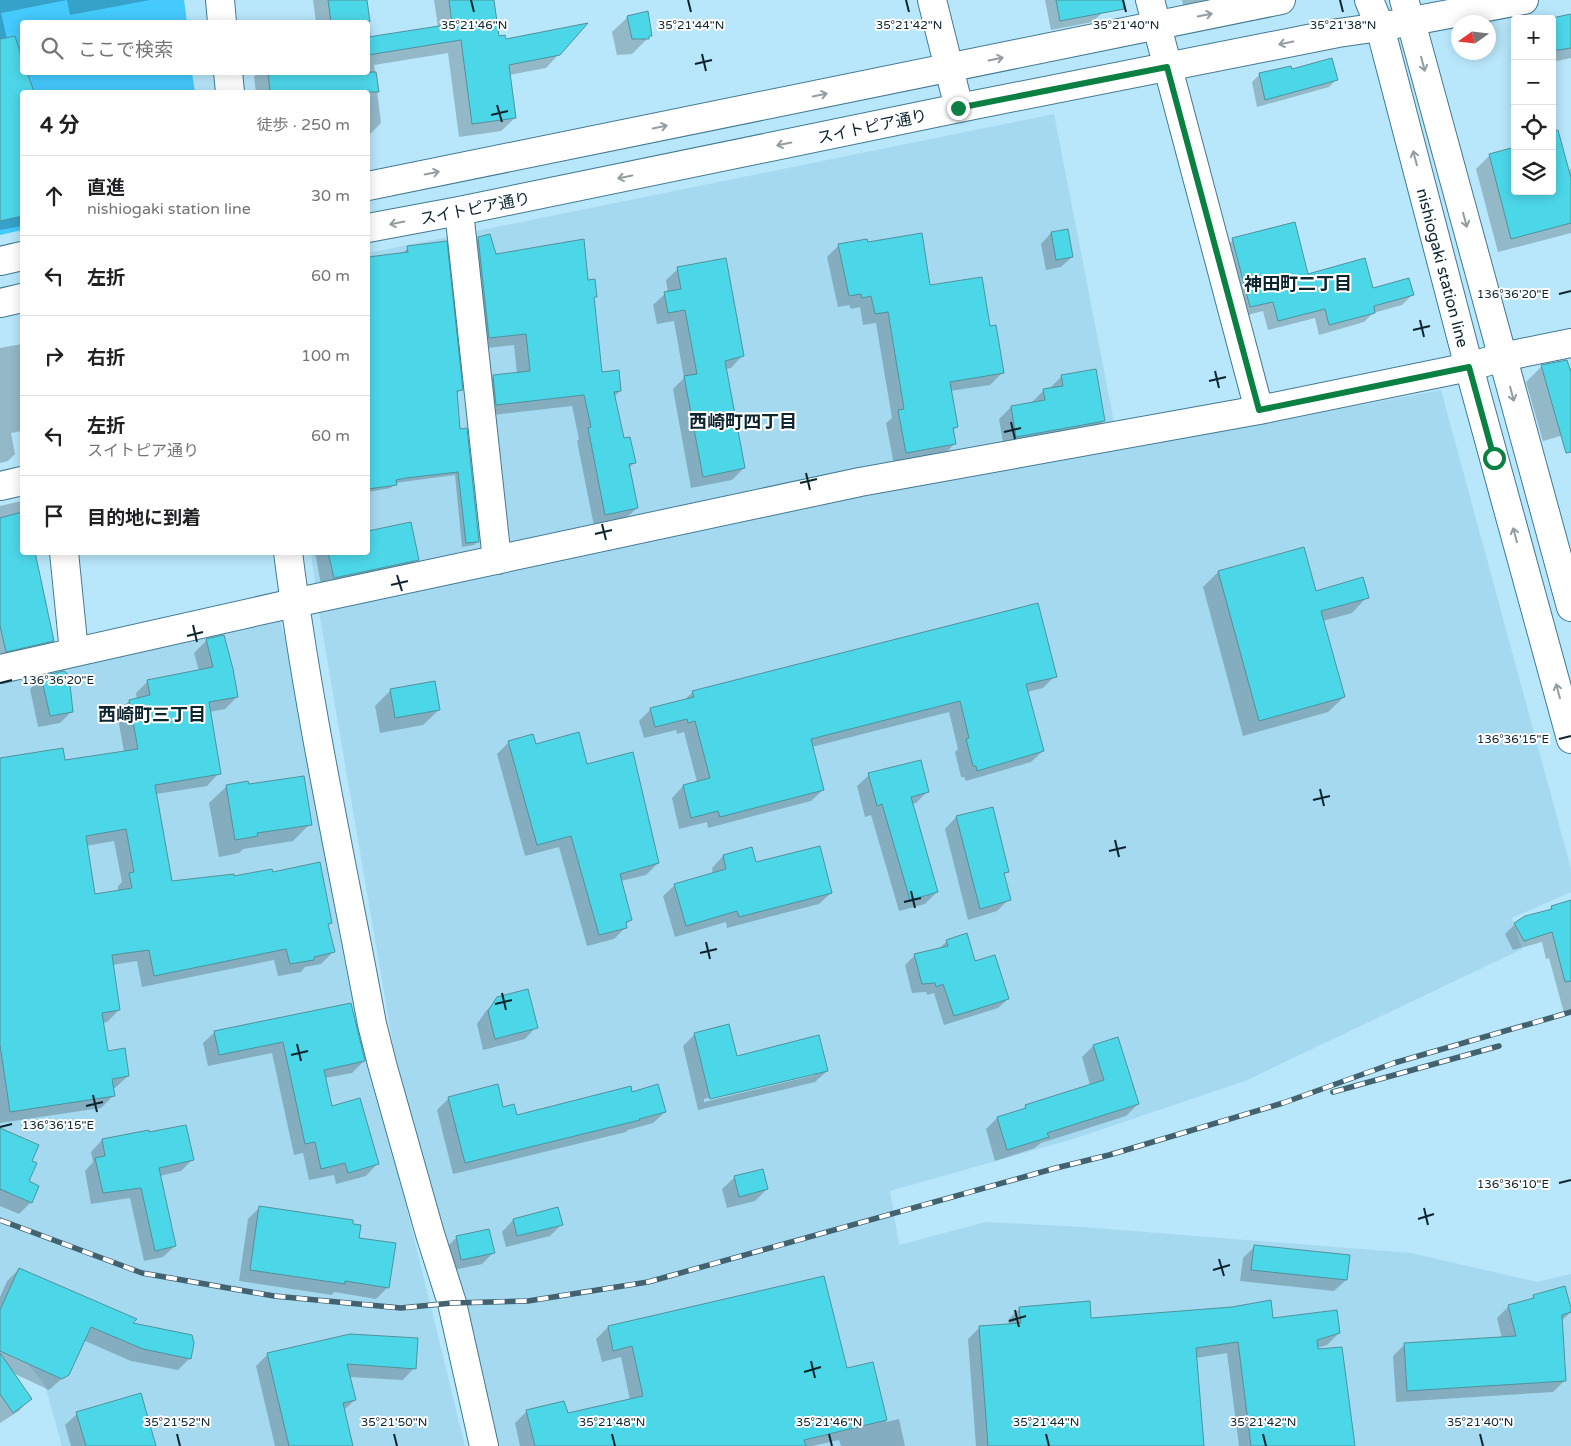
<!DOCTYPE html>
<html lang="ja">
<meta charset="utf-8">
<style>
:root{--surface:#fff;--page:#f2f2f2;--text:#202124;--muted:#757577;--line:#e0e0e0}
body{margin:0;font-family:"Varela Round","Noto Sans JP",sans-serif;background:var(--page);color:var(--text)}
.controls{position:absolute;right:15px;top:15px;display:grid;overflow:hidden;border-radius:5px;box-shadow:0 2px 12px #0003}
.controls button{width:45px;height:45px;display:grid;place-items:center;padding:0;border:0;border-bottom:1px solid var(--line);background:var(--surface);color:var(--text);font:25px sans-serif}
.compass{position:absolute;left:1451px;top:15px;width:45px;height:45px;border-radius:50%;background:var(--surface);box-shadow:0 2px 12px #0003;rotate:256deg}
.stop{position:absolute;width:15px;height:15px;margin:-11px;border:4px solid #0b8043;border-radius:50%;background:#fff}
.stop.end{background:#0b8043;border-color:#fff;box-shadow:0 1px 5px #0008}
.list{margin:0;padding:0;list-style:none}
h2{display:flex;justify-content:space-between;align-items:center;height:65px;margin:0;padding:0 20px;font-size:21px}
h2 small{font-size:16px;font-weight:400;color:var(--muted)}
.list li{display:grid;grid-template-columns:32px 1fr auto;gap:15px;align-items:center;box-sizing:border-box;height:80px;padding:0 20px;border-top:1px solid var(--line)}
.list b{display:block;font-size:19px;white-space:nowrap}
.list p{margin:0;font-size:16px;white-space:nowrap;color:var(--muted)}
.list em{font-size:16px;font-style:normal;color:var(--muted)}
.icon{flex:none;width:28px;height:28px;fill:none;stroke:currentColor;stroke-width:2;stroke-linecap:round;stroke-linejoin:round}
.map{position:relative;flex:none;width:1571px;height:1446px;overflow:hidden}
.search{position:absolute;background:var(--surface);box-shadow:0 2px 12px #0003;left:20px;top:20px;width:350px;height:55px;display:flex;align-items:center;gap:12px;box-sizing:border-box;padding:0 18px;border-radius:5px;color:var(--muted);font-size:19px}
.panel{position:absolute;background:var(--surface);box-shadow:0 2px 12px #0003;left:20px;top:90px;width:350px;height:465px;border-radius:5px}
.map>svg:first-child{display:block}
.built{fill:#a5d9f0}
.green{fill:#44cafc}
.shadow{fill:#0003;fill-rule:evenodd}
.building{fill:#4cd7e9;stroke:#4f929c;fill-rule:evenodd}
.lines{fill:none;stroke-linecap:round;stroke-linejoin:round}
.minor-casing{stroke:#427a92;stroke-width:30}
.major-casing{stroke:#427a92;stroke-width:30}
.minor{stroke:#fff;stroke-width:28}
.major{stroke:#fff;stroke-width:28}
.rail-casing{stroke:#43626f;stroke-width:5.5}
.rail{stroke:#fff;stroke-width:4;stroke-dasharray:11;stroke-linecap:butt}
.oneway{stroke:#929da1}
.route{stroke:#0b8043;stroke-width:6}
.ticks{fill:none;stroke:#0d252e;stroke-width:2}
.labels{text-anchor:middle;stroke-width:4;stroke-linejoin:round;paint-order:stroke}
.street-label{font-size:16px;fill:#0d252e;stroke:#fff}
.neighbourhood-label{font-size:18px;font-weight:bold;fill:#0d252e;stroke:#fff}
.ticks-label{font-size:12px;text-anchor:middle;fill:#0d252e;stroke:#fff;stroke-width:4;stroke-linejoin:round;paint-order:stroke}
</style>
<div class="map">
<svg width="1571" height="1446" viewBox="0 0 1571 1446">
<rect width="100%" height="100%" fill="#b8e6fb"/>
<path class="built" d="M1054,114L1114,422L1121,450L1441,390L1571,869V892L1512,918L1522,949L1245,1081L1073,1139L890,1191L899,1245L986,1222L1082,1227L1411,1253L1537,1282L1571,1274V1446H490L393,1045L319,612L311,553L368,552V253Z
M280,621L298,683L377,1087L465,1446H62L45,1385L0,1329V682Z"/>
<path class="green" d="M0,0H184L187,22H22V72L192,73L195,92H22V230L0,235Z"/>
<path class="shadow" d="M0,0H150L70,15L67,0L1,13L7,39L14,38L22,63V72L32,92H22V226L0,230Z
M313,0H366L371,38L438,27L434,0H493L497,38L505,41L559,54L546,68L509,75L515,118L501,131L459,137L448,53L374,65L381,123L368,136V92H256L254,77L258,72H368V22H316Z
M1045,0H1099L1102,13L1092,22L1051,30Z
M1182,0H1219L1184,9Z
M1571,16V58L1552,62V19Z
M628,17L651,35L632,54L617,55L612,32Z
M1291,71L1337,79L1329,87L1257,107L1252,82L1259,75Z
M1490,155L1515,191H1552L1568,170L1571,169V233L1498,252L1476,169Z
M1051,233L1072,257L1061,267L1046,270L1041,244Z
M478,239L495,255L587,282L596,296L593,299L601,374L620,391L614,397L624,439L634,463L629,468L637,508L625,519L594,526L577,441L579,439L572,406L484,416L481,388L493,377L517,374L514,345L477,349L466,250Z
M1233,240L1307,275L1372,289L1412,295L1402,305L1373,313L1364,322L1319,335L1315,318L1268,330L1263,311L1240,317L1223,250Z
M867,243L989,328L1002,373L990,385L950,391L957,427L952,431L954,444L943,456L894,465L886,423L892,418L876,323L863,325L860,307L851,309L849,305L838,307L827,257L839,245Z
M408,248L461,389L456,394L459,430L478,541L474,545L462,547L455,475L395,483L391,488L368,492V259L404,254V252Z
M678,269L742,356L731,368L725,369L744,468L732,480L691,488L673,389L684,378L674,321L657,324L653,305L665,294L668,293L666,280Z
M22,344V431L11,433L15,454L8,461L0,463V348Z
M1542,366L1571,368V430L1567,434L1543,441L1526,382Z
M1062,376L1104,420L1092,432L1004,448L999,419L1011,407L1032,402L1043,391L1050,388Z
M22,501V552L53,640L45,649L0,659V506Z
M410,523L417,559L406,571L322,590L315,552H368V532Z
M1218,572L1315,592L1367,597L1352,613L1323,621L1344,697L1328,712L1243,736L1203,587Z
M207,640L237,697L225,709L209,712L219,773L207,786L156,794L171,883L272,874L331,923L328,926L333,952L321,964L305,967L301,972L278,976L274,960L142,987L137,961L112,965L119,1010L107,1022L103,1023L107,1052L128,1076L115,1088H113L114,1095L101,1108L0,1123V759L64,762L124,752L117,713L129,701L137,699L136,693L148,681L199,671L194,653ZM114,841L122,882L118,886V891L94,895L86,846Z
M1055,676L1043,688L1027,692L1043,751L1031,762L966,781L964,777H961L955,752L958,749L949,712L812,747L823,790L811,801L708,828L707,822L679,829L672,798L683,786L697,782L684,732L677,734L676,730L644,738L639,721L651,709L683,701L693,692Z
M42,677L72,711L60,723L38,727L30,689Z
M391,690L439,710L423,725L380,733L375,706Z
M509,742L535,745L587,765L658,863L646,875L621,881L631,920L625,925L626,927L614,939L587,946L559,847L525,856L497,754Z
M869,775L928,791L916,803L912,804L937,892L925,904L899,911L871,815L865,817L857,786Z
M248,785L310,824L293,841L243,849L239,853L219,857L209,803L227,786Z
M956,817L1008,871L1003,876L1009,899L997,911L968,920L945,829Z
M723,856L755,864L831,893L819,904L727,928L726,922L675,937L663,896L675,885L713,874L712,868Z
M1552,907L1571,909V1011L1564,1013L1549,958L1546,959L1542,942L1513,950L1505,934L1515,924L1547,911Z
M947,941L974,962L1008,999L998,1008L944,1025L934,993L927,995L926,992L912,993L905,965L915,955L938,950Z
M498,999L536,1027L525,1039L483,1050L477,1024L486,1011Z
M350,1004L364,1061L352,1073L325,1078L331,1108L377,1164L366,1176L336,1184L334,1175L309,1180L303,1153L294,1155L272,1053L208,1066L203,1043L215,1032Z
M695,1034L736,1058L827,1071L815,1082L698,1110L683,1046ZM815,1073V1075L704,1102V1099Z
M1093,1046L1138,1104L1126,1116L1041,1143L1035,1148L995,1161L986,1129L997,1118L1022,1110L1026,1106L1090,1085L1082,1057Z
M631,1093L665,1112L653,1123L628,1130L626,1132L453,1174L437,1110L449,1098L502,1108L516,1116Z
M0,1129L31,1162L27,1182L31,1202L19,1214L0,1206Z
M148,1132L192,1160L181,1171L160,1176L175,1246L163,1257L144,1261L130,1198L91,1204L85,1171L93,1162L91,1152L102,1140Z
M762,1170L767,1189L755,1201L727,1208L722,1189L734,1178Z
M260,1207L351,1225L358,1239L388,1287L376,1299L334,1292L332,1295L239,1281L248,1219Z
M513,1220L561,1225L550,1236L506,1247L502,1232Z
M456,1238L493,1253L482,1264L449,1271L445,1249Z
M1255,1246L1346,1280L1334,1291L1240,1281L1243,1258Z
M19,1269L131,1324L190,1358L178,1370L131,1361L83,1340L67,1374L49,1390L13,1373L30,1399L19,1411L0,1423V1297L7,1281Z
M823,1278L846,1370L872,1363L886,1422L899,1419L905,1446H841L839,1440L812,1446H520L515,1423L527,1411L567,1415L630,1400L621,1357L602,1362L596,1339L608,1327Z
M1534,1296L1571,1312L1561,1321L1565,1380L1553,1392L1396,1402L1393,1356L1405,1344L1502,1338L1497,1318L1509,1306L1530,1300Z
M1020,1308L1090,1319L1272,1320L1339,1333L1327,1345L1317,1348L1353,1446H1239L1227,1353L1196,1358L1202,1446H976L968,1339L980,1327L1009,1325L1008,1320Z
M268,1354L414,1368L403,1380L349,1377L355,1400L343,1411L351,1446H275L256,1366Z
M77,1414L156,1446H71L65,1425Z"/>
<path class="building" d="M328,0H367L370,22H331Z
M449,0H494L499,36L505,35L506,39L588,23L560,55L509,65L516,118L472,124L461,40L368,55V37L452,24Z
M1056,0H1123L1124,9L1060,21Z
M648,11L652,36H649V39H632L627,16Z
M1571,14V48L1552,51V18Z
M15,36L22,58V72H27L34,92H22V216L0,221V39Z
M1332,58L1338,80L1265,100L1259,73L1291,66L1292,69Z
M268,72H376L379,92H270Z
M1558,130L1571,178V223L1511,239L1489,154L1515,147V191H1552V131Z
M1295,222L1308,274L1365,258L1373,288L1409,278L1414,295L1374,306L1375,313L1329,325L1325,309L1278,321L1273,302L1250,307L1232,238Z
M1068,229L1073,257L1056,260L1051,232Z
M922,233L930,285L982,277L990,326L996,325L1004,373L950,382L958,427L953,428L956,444L906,453L898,410L904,409L888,312L875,314L871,296L862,298L861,294L849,296L838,244L867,239L868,242Z
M490,234L496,254L584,239L588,280L595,279L597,297H594L602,372L619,370L621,391L614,392L624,438L630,437L636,463L629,464L638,508L605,515L588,428L591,427L584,395L496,405L493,375L530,371L526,334L489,338L478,237Z
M447,241L463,390L457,391L460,429L467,428L479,542L466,543L458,472L406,478L396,480L397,485L368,489V257L408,252L407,246Z
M726,258L744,356L725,361L745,468L703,477L684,376L697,374L685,310L668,313L664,292L681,289L677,267Z
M1567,360L1571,372V452L1566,453L1541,365Z
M1096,369L1105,421L1016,437L1011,406L1045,400L1043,389L1063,386L1061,375Z
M22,512V552H35L54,641L6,652L0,625V518Z
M411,522L419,560L334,578L328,552H368V531Z
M1304,547L1316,591L1363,577L1369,598L1321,611L1345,697L1259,721L1218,571Z
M1038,603L1057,677L1026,684L1044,751L977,771L976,766H973L966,739L969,738L960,701L811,739L824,790L720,817L718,811L691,818L683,785L710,778L695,721L688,723L687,719L655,727L650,708L694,697L692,691Z
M224,635L233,669L238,697L209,702L221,774L155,785L172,881L234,874V876L272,869L273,872L320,862L332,923L328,924L335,952L314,957V960L290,964L286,949L154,976L149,950L112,955L120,1010L102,1013L108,1051L125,1048L129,1076L112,1079L115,1096L10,1112L0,1045V758L63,748L65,760L138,749L129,700L150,695L147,680L213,667L206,639ZM126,829L134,872L129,873L132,888L95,894L86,836Z
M64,671L69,675L73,712L50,716L41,676Z
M435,681L440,710L395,718L390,689Z
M579,732L587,764L633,752L659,863L620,874L632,920L626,922L627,928L599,935L571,836L537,845L508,741L533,734L536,744Z
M921,760L929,792L911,797L938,892L910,900L882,804L877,806L868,773Z
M304,776L312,825L257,833L258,836L235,840L226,785L248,781L249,784Z
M993,807L1009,872L1004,873L1011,900L980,909L956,816Z
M820,846L832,893L739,917L737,911L686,926L674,884L726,869L723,855L752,847L756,862Z
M1571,900V981L1565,982L1552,932L1524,941L1514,923L1525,916L1552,909L1551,906Z
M967,933L975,961L995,955L1009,999L954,1016L943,984L936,987L935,983L922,984L914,954L948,946L946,940Z
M528,989L538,1028L495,1039L488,1011L497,997Z
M351,1003L365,1061L324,1070L332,1106L360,1098L379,1164L348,1173L345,1163L321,1169L315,1142L305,1144L283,1042L219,1055L214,1031Z
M729,1024L737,1056L819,1035L828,1071L710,1099L694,1033Z
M1118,1037L1139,1104L1047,1133L1049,1137L1007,1150L997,1117L1026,1108L1025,1105L1104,1080L1093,1045Z
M498,1084L503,1107L514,1104L517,1115L631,1086L632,1092L658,1084L666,1112L639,1119L640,1120L465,1163L448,1097Z
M186,1125L194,1160L159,1168L176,1246L155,1251L141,1188L103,1193L95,1158L105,1156L102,1139L149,1130V1132Z
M0,1128L39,1145L32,1161L37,1163L29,1181L39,1186L32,1203L0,1189Z
M763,1169L768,1189L739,1197L734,1176Z
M259,1206L353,1220V1224L361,1225L359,1238L396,1243L389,1288L345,1281V1284L250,1270Z
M558,1207L563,1225L517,1236L513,1219Z
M489,1229L495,1253L461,1260L456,1236Z
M1254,1245L1350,1255L1347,1280L1251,1270Z
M19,1268L137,1319L133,1323L192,1335L194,1343L191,1359L143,1349L91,1327L69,1375L62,1379L0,1351V1310Z
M824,1276L847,1368L873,1362L887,1420L804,1440L806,1446H535L526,1410L564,1401L568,1413L643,1396L632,1346L613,1351L608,1326Z
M1565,1286L1571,1308V1312L1562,1315L1566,1381L1407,1391L1404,1343L1516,1336L1508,1305L1534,1298L1533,1295Z
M1271,1300L1273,1318L1337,1310L1340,1333L1317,1340L1318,1349L1342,1347L1355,1446H1251L1238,1342L1196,1348L1204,1446H988L979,1326L1021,1323L1019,1307L1090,1301L1091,1318L1232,1307Z
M350,1334L418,1338L416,1369L347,1364L356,1400L343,1403L353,1446H289L267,1353Z
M0,1353L32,1399L13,1413L0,1394Z
M141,1393L156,1446H86L76,1412Z"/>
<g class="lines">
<g class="minor-casing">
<path id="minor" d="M220,0L222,22
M932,0L959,108
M1150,0L1259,410
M228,72L230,92
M368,186L1281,0
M459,211L497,560
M368,228L459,211L959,108L1338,33L1380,27L1524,0
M0,261L22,256
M0,303L22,298
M0,486L22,481
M64,552L74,652
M288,552C308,711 343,867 372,1024L382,1064L430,1234L452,1303L484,1446
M0,669L294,603L860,482L1259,410L1469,367L1502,357L1571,343"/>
</g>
<g class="major-casing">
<g id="major">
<path id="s1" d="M1369,0L1380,27L1469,367L1571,739"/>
<path d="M1404,0L1411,22L1571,607"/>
</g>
</g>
<use href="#minor" class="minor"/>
<use href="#major" class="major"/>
<g class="rail-casing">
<path id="rail" d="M1333,1092L1499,1046
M0,1220L142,1273L274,1296L401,1308L452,1303L528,1301L648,1282L1056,1168L1109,1155L1283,1103L1394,1063L1571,1012"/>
</g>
<use href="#rail" class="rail"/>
</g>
<defs><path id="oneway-shaft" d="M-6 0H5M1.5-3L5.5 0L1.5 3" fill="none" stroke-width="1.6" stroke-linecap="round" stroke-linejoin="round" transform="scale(1.25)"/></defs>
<g class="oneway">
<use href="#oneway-shaft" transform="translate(1205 15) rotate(-11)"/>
<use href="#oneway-shaft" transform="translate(1286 43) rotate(169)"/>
<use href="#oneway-shaft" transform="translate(996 59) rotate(-12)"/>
<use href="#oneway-shaft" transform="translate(1423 64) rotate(75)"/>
<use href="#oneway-shaft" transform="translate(820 95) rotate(-11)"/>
<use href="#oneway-shaft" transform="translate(660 127) rotate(-11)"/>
<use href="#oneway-shaft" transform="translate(784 144) rotate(168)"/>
<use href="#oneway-shaft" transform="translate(1415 158) rotate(-105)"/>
<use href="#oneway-shaft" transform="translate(432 173) rotate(-11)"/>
<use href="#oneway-shaft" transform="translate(625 177) rotate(168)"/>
<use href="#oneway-shaft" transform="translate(1465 220) rotate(75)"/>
<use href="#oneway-shaft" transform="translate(397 223) rotate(169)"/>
<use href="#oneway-shaft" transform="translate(1512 394) rotate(75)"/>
<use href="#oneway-shaft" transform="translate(1515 535) rotate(-105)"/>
<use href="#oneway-shaft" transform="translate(1558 691) rotate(-105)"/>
</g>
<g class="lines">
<path class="route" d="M958,108L1167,67L1259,410L1469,367L1494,458"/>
</g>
<path class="ticks" d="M471,0L474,12M688,0L691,12M906,0L909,12M1123,0L1126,12M1340,0L1343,12M702,54L706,71M695,64L712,60M497,105L502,122M491,115L508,111M1559,294L1571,291M1420,320L1424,337M1413,330L1430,326M1215,371L1219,388M1209,381L1226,377M1011,422L1015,439M1004,432L1021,428M806,473L810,490M800,483L817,479M602,524L606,540M595,534L612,530M397,575L402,591M391,585L408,581M193,625L197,642M187,636L203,632M0,683L12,680M1559,739L1571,736M1320,789L1324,806M1313,800L1330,796M1115,840L1119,857M1109,851L1126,847M911,891L915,908M904,902L921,898M706,942L710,959M700,953L717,949M502,993L506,1010M495,1004L512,1000M297,1044L301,1061M291,1055L308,1051M93,1095L97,1112M86,1106L103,1102M0,1127L12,1124M1559,1183L1571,1180M1424,1208L1428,1225M1418,1219L1434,1214M1219,1259L1224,1276M1213,1270L1230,1265M1015,1310L1019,1327M1009,1321L1026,1316M811,1361L815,1378M804,1372L821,1367M177,1434L180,1446M394,1434L397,1446M612,1434L615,1446M829,1434L832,1446M1046,1434L1049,1446M1263,1434L1266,1446M1480,1434L1483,1446"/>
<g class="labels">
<g class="street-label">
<text transform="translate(872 126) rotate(-12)" y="6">スイトピア通り</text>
<text transform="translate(475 208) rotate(-11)" y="6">スイトピア通り</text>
<text dy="6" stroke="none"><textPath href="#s1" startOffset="278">nishiogaki station line</textPath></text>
</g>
<g class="neighbourhood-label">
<text x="1298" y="290">神田町二丁目</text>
<text x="743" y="428">西崎町四丁目</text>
<text x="152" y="721">西崎町三丁目</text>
</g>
</g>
<g class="ticks-label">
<text x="474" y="29">35°21'46"N</text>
<text x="691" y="29">35°21'44"N</text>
<text x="909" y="29">35°21'42"N</text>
<text x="1126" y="29">35°21'40"N</text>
<text x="1343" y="29">35°21'38"N</text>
<text x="1513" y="298">136°36'20"E</text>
<text x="58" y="684">136°36'20"E</text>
<text x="1513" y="743">136°36'15"E</text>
<text x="58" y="1129">136°36'15"E</text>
<text x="1513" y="1188">136°36'10"E</text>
<text x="177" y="1426">35°21'52"N</text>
<text x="394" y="1426">35°21'50"N</text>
<text x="612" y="1426">35°21'48"N</text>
<text x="829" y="1426">35°21'46"N</text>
<text x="1046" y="1426">35°21'44"N</text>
<text x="1263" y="1426">35°21'42"N</text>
<text x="1480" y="1426">35°21'40"N</text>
</g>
</svg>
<div class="controls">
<button>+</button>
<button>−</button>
<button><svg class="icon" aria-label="locate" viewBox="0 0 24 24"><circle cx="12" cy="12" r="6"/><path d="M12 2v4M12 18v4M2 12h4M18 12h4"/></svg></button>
<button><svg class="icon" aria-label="layers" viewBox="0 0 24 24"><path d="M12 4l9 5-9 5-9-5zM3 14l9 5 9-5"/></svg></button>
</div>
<svg class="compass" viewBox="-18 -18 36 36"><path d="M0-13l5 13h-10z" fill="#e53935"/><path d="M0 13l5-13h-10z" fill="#757577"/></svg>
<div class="stop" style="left:1494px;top:458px"></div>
<div class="stop end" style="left:958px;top:108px"></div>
<div class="search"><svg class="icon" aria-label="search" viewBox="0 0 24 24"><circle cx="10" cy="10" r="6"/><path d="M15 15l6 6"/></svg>ここで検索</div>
<section class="panel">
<h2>4 分<small>徒歩 · 250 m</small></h2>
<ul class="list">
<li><svg class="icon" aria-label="ahead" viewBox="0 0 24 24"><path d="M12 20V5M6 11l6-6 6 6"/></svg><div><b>直進</b><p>nishiogaki station line</p></div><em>30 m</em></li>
<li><svg class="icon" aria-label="left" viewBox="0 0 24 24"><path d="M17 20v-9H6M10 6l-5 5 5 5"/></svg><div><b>左折</b></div><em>60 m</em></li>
<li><svg class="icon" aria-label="right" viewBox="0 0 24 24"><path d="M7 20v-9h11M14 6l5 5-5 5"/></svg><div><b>右折</b></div><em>100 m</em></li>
<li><svg class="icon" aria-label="left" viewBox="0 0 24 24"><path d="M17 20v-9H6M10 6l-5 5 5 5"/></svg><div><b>左折</b><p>スイトピア通り</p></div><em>60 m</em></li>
<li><svg class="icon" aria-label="arrive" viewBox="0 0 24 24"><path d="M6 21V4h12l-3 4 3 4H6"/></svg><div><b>目的地に到着</b></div></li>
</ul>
</section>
</div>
